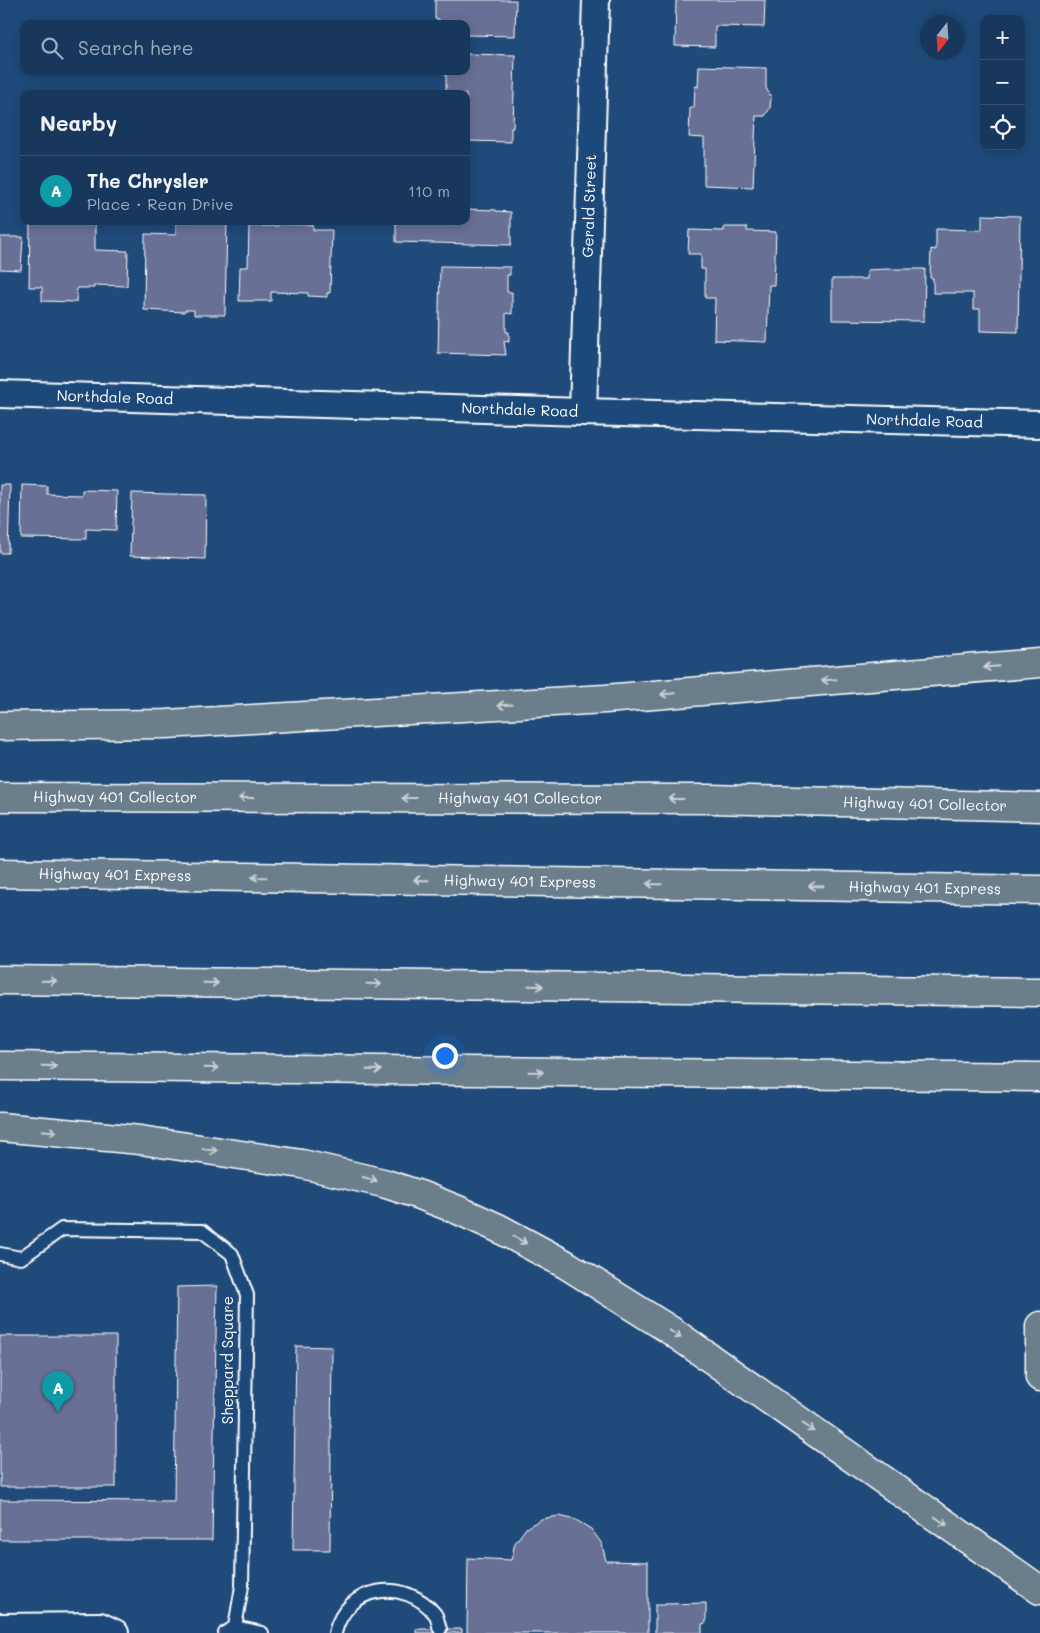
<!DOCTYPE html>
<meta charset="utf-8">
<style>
:root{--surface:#17385c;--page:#203f62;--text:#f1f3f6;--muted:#9eacbb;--line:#365272;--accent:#8abfa5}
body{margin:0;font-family:Mali,sans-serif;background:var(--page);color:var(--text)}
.controls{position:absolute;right:15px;top:15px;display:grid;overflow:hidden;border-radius:10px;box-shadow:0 2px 12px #0003}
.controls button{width:45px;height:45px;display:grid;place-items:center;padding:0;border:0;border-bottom:1px solid var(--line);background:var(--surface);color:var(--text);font:25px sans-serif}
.compass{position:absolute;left:920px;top:15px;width:45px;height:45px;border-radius:50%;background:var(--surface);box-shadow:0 2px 12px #0003;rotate:197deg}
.you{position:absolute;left:444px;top:1055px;width:18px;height:18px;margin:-12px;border:4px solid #fff;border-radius:50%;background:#1a73e8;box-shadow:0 0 0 8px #1a73e833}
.badge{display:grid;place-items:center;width:32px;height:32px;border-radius:50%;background:var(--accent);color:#fff;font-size:16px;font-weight:700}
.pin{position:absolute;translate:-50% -41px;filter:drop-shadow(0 1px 2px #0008)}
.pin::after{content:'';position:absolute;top:26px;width:18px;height:15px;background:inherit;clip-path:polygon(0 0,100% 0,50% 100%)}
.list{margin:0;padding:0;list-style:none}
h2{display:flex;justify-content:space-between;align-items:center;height:65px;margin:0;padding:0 20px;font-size:21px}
h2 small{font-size:16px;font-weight:400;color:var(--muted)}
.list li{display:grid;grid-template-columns:32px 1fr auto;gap:15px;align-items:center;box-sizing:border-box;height:70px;padding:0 20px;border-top:1px solid var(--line)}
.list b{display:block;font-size:19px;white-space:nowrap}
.list p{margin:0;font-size:16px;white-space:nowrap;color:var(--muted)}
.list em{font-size:16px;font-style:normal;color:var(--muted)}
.icon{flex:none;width:28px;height:28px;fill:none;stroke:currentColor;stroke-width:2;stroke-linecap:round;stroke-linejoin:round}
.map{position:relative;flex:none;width:1040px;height:1633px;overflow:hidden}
.search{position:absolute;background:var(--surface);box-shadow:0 2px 12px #0003;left:20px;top:20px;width:450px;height:55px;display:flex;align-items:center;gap:12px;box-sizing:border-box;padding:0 18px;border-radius:10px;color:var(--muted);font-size:19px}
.panel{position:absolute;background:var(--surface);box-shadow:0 2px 12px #0003;left:20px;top:90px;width:450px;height:135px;border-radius:10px}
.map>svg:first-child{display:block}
.building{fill:#687096;stroke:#fff}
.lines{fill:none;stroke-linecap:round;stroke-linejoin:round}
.service-casing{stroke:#fff;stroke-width:16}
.minor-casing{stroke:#fff;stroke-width:30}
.motorway-casing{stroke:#fff;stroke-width:31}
.service{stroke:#1f4a7a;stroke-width:12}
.minor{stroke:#1f4a7a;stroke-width:26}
.motorway{stroke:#6b7e8b;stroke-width:28}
.oneway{stroke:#cbd2d6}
.labels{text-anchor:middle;stroke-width:4;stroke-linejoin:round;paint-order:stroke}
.street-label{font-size:15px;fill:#fff;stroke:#1f4a7a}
</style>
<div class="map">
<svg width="1040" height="1633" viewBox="0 0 1040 1633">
<rect width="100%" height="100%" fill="#1f4a7a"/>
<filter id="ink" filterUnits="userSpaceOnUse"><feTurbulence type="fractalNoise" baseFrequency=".02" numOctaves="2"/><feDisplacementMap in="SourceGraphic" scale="10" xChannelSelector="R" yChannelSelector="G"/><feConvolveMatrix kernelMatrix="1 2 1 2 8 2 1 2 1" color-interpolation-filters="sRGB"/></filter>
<g filter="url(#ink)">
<path class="building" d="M435,0H516L515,36L466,35V24H439V19H435Z
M676,0H765L764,27L715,26V47L675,46Z
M466,54L515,55L513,128H511V142L466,141V94H446V71H466Z
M699,66L766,68V88L771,97L770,108L765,116H756L753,187L704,185V138L689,137L690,108H694L695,86L698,87Z
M466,209L496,210V211L511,212V245L396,242V221H466Z
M982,215L1020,216L1018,332L980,331V309H973V293H933V278H930L931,249L936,250V229L982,230Z
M30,221H95V250L128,251L127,286L94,285V288H77L76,302L42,301V287H29Z
M200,221H227L225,315H194V310H185L184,312L144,310L145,234L176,235V222Z
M278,224L313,225V230H332L330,293H327V297L308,296V293L271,292V301H239L240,267H248L249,226H278Z
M724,227H747V231L776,232L774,285H769L767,342L714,340L715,298H705V269H701V254H688L689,230L724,231Z
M0,237H23L21,270L0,269Z
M440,266L510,267V275H507V292H512V314L506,313V332H509V342L504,341L506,355L438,353Z
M887,269H925L924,321L832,320V279H867V270Z
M0,485H10L8,553H0Z
M22,485L47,486V494L82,495V490L117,491L116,530L86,529V539L21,538Z
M132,493L206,495L205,559L130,556Z
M217,1286L212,1540H0V1500L174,1501L177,1287Z
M0,1336H116V1487H0Z
M296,1346L332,1347L330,1550H293Z
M559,1516L576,1520L591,1529L602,1544L606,1561L648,1562V1633H467L468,1558L511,1560L515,1543L526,1528L541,1519Z
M706,1603V1623L702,1624V1633H655V1605H665V1604Z
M416,1629H462V1633H416Z"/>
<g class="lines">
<g class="service-casing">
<path id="service" d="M0,1254L21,1258L62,1229L202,1231L232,1254L247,1295L242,1586L235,1627
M225,1633L235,1627L262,1633
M335,1633C346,1585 405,1577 435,1614C438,1618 438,1624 440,1629"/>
</g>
<g class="minor-casing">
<g id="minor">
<path id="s1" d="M0,394L583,412L1040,424"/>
<path id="s2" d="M583,412L596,0"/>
<path d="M0,1627L100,1626L115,1633"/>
</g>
</g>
<g class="motorway-casing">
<g id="motorway">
<path d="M0,726L166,724L605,699L1040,663"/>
<path id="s3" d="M0,797L710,799L1040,807"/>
<path id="s4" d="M0,873L1040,890"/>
<path d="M0,980L1040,992"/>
<path d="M0,1066L1040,1077"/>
<path d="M0,1127L140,1140L302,1164L383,1183L420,1195L458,1210L498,1228L565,1264L670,1330L1040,1590"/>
<path d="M1040,1326V1377"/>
</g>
</g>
<use href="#service" class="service"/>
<use href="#minor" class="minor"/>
<use href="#motorway" class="motorway"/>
</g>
<defs><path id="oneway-shaft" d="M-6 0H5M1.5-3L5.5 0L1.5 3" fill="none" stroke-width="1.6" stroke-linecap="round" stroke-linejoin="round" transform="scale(1.25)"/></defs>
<g class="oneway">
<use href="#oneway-shaft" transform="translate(991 667) rotate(175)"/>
<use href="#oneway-shaft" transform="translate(829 680) rotate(175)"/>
<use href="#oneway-shaft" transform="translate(668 694) rotate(175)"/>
<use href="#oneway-shaft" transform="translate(505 705) rotate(177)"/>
<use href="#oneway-shaft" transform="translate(246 798) rotate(-180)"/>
<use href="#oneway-shaft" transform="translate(409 798) rotate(-180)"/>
<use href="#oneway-shaft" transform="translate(676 799) rotate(-180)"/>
<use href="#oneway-shaft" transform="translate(259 877) rotate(-179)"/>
<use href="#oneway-shaft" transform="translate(421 880) rotate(-179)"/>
<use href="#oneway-shaft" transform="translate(654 884) rotate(-179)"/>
<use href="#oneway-shaft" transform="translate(816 886) rotate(-179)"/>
<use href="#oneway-shaft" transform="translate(49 981) rotate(1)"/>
<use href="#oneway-shaft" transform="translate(211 983) rotate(1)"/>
<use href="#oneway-shaft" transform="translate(374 984) rotate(1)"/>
<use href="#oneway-shaft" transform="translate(536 986) rotate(1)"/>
<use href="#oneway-shaft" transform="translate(49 1066) rotate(1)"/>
<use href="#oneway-shaft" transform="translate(211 1068) rotate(1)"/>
<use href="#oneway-shaft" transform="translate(374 1070) rotate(1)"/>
<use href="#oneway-shaft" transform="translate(536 1072) rotate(1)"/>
<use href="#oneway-shaft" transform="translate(49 1131) rotate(5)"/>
<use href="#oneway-shaft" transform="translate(210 1150) rotate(8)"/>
<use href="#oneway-shaft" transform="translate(370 1179) rotate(15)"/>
<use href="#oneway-shaft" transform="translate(520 1240) rotate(28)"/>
<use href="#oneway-shaft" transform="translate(675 1334) rotate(34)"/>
<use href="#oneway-shaft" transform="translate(808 1427) rotate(35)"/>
<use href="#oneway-shaft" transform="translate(941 1521) rotate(35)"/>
</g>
</g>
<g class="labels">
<g class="street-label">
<text dy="5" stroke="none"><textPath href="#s2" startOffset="206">Gerald Street</textPath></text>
<text dy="5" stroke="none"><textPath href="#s1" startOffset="115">Northdale Road</textPath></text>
<text dy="5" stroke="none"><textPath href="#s1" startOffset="520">Northdale Road</textPath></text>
<text dy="5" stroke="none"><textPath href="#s1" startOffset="925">Northdale Road</textPath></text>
<text dy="5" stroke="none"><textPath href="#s3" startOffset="115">Highway 401 Collector</textPath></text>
<text dy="5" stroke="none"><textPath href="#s3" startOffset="520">Highway 401 Collector</textPath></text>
<text dy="5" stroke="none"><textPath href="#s3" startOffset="925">Highway 401 Collector</textPath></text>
<text dy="5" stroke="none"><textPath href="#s4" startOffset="115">Highway 401 Express</textPath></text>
<text dy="5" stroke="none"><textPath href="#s4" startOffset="520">Highway 401 Express</textPath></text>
<text dy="5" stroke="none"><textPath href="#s4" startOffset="925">Highway 401 Express</textPath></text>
<text transform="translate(228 1360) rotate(-90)" y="5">Sheppard Square</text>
</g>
</g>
</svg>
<div class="controls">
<button>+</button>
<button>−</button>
<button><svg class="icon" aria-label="locate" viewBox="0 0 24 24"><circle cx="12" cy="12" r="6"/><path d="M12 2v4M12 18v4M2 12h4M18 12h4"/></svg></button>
</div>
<svg class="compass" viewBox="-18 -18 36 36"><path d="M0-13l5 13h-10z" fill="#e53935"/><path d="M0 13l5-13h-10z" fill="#9eacbb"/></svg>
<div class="you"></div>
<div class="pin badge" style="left:58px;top:1412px;background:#0f9aa8">A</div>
<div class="search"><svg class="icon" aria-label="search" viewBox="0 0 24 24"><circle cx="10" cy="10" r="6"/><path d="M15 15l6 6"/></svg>Search here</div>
<section class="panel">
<h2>Nearby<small></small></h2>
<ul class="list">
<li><span class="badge" style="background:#0f9aa8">A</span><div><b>The Chrysler</b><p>Place · Rean Drive</p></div><em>110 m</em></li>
</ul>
</section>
</div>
